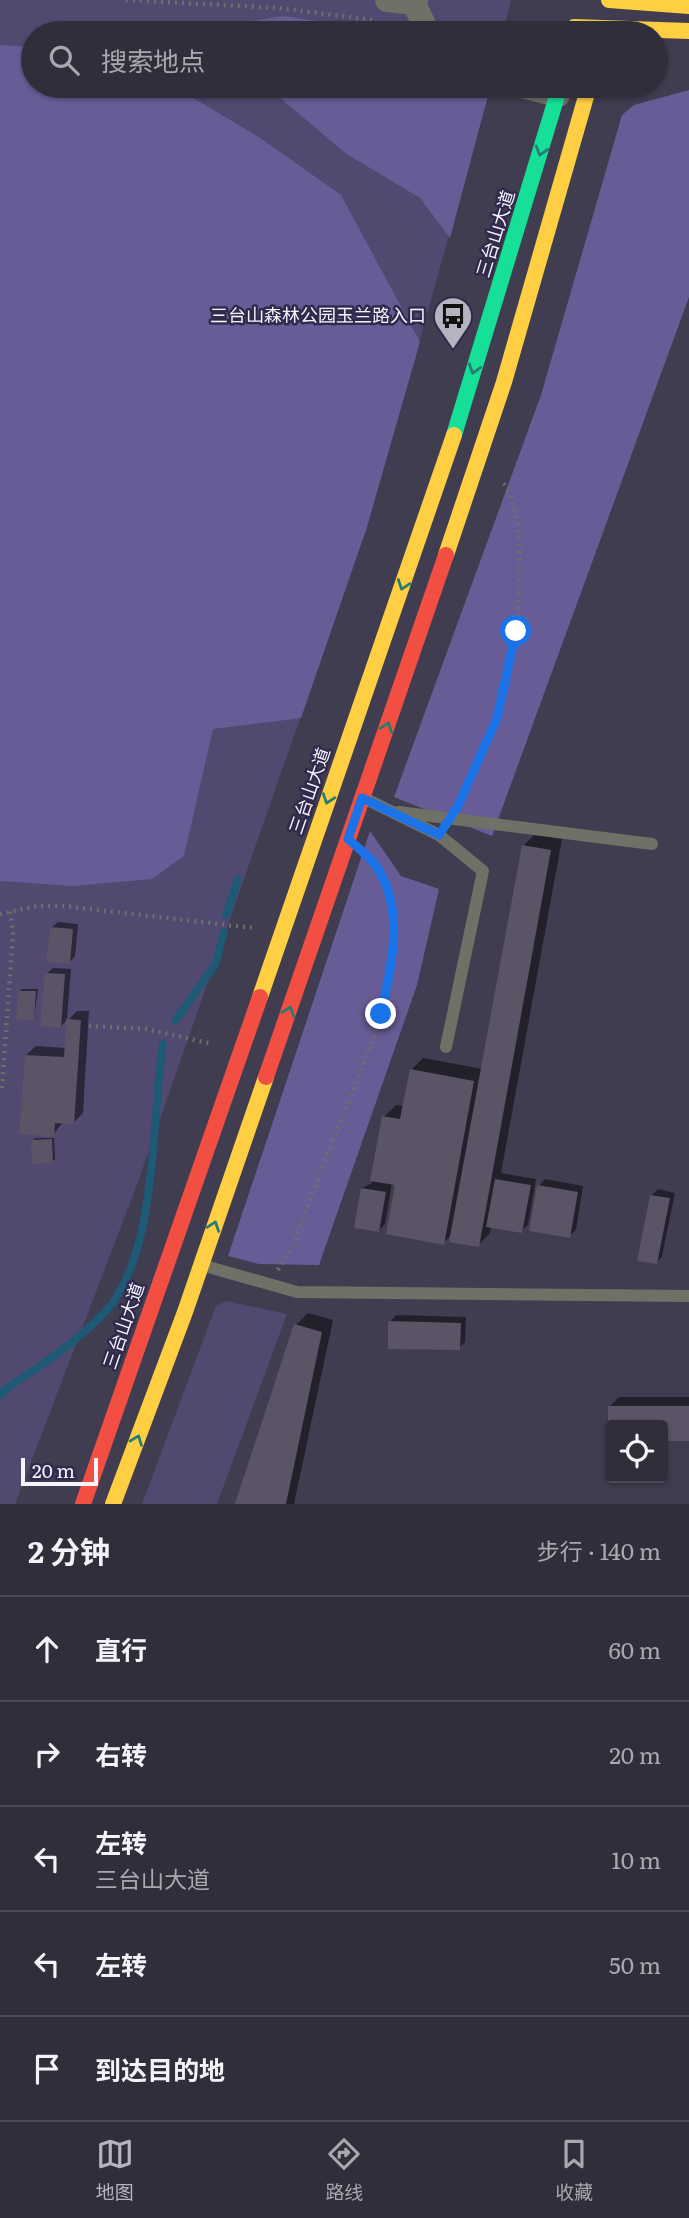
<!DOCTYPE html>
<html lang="zh">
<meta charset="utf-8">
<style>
:root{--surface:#312e3c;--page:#393643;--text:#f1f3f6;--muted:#a8a8af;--line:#4c4a56;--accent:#b6b3c0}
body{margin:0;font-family:Literata,"Noto Sans SC",serif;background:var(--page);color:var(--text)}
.controls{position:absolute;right:21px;bottom:21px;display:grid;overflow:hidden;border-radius:7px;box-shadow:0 2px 5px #0004}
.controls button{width:63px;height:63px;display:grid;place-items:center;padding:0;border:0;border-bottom:2px solid var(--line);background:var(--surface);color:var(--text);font:35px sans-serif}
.scale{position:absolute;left:21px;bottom:18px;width:77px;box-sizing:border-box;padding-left:7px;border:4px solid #f5f3fc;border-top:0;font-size:19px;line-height:24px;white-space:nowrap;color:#f5f3fc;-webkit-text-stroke:5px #322a4d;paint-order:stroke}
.stop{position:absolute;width:21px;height:21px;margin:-16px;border:5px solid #1a73e8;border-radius:50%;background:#fff}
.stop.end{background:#1a73e8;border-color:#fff;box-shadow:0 2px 7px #0008}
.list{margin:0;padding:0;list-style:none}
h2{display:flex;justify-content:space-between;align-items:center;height:91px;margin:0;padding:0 28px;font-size:30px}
h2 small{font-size:23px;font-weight:400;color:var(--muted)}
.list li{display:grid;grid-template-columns:46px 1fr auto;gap:21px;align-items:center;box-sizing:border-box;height:105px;padding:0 28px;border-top:2px solid var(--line)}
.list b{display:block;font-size:26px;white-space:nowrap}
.list p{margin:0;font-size:23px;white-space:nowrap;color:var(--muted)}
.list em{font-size:23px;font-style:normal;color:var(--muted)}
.icon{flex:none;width:38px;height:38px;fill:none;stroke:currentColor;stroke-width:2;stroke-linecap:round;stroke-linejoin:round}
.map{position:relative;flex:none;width:689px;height:1504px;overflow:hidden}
.search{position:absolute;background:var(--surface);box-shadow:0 2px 5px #0004;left:21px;right:21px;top:21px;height:77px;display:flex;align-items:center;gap:18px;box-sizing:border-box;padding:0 24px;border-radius:38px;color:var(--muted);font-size:26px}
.sheet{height:616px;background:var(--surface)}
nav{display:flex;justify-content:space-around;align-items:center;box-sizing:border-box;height:98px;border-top:2px solid var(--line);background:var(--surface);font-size:19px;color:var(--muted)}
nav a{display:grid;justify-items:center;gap:4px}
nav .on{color:var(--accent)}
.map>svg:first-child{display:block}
.green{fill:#51496f}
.forest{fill:#685c96}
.shadow{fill:#0007}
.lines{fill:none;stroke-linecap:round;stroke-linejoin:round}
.stream{stroke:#1e5975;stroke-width:8}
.building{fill:#5b5366}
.path{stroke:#6f6e6b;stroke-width:4.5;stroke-dasharray:2 5;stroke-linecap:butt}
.lane{stroke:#6f7066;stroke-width:12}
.street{stroke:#6f7066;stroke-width:24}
.fast{stroke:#16e098;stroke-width:16}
.slow{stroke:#ffcf43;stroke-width:16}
.jam{stroke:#f24e42;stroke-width:16}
.oneway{stroke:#257c6f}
.route{stroke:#1a73e8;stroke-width:9}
.labels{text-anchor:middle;stroke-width:5;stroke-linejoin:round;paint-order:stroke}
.street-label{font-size:18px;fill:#f5f3fc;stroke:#322a4d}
.poi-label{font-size:18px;fill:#f5f3fc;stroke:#322a4d;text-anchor:end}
</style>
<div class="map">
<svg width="689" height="1504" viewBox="0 0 689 1504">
<rect width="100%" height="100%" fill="#413d50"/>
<path class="green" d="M0,0H511L503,33H33V86H491L367,527L138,1182L15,1504H0Z
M226,1301L287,1314L217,1504H142L216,1306Z"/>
<path class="forest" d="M283,16L400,33H240L245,22Z
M0,45L33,47V86H173L259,137L341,195L420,342L367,527L301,718L213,729L184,856L152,879L73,886L0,881Z
M266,86L490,88L450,238L420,198L345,153Z
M689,90V297L492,836L394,797L541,395L622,115L634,105Z
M370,831L401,876L439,889L417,985L319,1265L259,1264L228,1256Z"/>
<path class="shadow" d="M535,834L562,839L501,1173L536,1179L528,1225L521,1231L491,1226L490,1233L478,1245L452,1234L443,1243L397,1184L392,1183L385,1224L379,1230L362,1188L372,1183L384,1117L396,1105L405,1106L411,1070L423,1058L483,1069L523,846Z
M58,922L78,924L75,956L69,963L51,928Z
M53,968L71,969L67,1020L61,1026L46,974Z
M22,989H38L34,1019L20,991Z
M77,1011H89L83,1113L74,1122H63L53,1135L26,1055L36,1046L66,1048L68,1020Z
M35,1138H54L55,1159L52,1161L33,1141Z
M545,1179L583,1186L576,1230L569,1236L539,1186Z
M658,1189L675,1193L662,1256L656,1263L651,1196Z
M308,1313L333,1320L294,1504H236L296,1325Z
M396,1315L466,1317L465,1342L459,1348L390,1322Z
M619,1397H689V1439H663V1425H610V1439V1406Z"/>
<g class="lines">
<path class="stream" d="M226,915L238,879
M175,1021L215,965L224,932
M0,1395C12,1382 29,1374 43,1364C64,1349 87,1331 105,1312C158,1255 151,1119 163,1044"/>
</g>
<path class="building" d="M522,845L551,850L479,1247L449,1242Z
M50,927L73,929L70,964L46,962Z
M45,973L65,974L61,1028L40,1026Z
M18,991H36L34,1021L16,1019Z
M66,1019L81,1020L74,1124L55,1123L54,1137L19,1134L25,1055L64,1057Z
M410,1069L474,1081L444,1245L386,1234L395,1185L370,1181L382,1116L400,1119Z
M52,1139L53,1163L32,1164L31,1140Z
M495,1179L531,1185L522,1233L486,1227Z
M537,1185L578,1192L570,1238L529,1231Z
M361,1188L386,1192L379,1232L354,1228Z
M650,1195L670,1198L657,1264L637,1261Z
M388,1321L461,1323L460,1350L388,1349Z
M294,1324L322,1332L286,1504H235Z
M608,1406H689V1441H663V1425H608Z"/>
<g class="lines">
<path class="path" d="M126,0L279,8L372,20
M460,802C472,774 488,746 497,718C514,666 536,525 502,481
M0,914L37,906H64L253,928
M89,1026L146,1029L212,1044
M2,1088L13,933L10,911
M278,1270L293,1246C307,1208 321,1169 337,1131C362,1070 430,917 372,861"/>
<path class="lane" d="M366,799L439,835L483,871L446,1047
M399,812L652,844
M205,1266L297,1292L689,1296"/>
<path class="street" d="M387,0L414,3
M416,0L414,3L428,33
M522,86L558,95"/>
<path class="fast" d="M454,435L560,86"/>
<path class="slow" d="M609,0L689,6
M574,27L689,31
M446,555L504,382L589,86
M260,997L454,435
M113,1504L185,1312L266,1077"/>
<path class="jam" d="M266,1077L446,555
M83,1504L260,997"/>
</g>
<defs><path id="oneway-chevron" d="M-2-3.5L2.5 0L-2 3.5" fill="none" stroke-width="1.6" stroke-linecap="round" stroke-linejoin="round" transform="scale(1.75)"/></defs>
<g class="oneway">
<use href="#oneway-chevron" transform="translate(541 151) rotate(107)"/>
<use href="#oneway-chevron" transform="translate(474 369) rotate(107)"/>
<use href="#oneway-chevron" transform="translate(403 585) rotate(109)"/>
<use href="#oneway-chevron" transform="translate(387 727) rotate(-71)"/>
<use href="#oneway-chevron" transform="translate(328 799) rotate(109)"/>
<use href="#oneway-chevron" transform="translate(289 1011) rotate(-71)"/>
<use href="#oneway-chevron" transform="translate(214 1226) rotate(-71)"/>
<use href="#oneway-chevron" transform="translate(137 1440) rotate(-69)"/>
</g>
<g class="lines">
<path class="route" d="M381,1014C391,965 406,911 376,866C369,856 357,847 348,839L362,798L439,835L458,806L497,718L516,631"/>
</g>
<defs>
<g id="bus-pin" transform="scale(2.0125)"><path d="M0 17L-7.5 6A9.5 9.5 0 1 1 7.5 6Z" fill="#b6b3c0" stroke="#322a4d"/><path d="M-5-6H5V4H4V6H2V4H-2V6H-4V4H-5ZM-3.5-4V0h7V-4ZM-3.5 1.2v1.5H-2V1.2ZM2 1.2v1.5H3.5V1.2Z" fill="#111"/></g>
</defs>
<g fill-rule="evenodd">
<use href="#bus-pin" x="453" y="316"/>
</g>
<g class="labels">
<g class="street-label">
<text transform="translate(496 234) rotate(-73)" y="6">三台山大道</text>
<text transform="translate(310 791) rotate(-71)" y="6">三台山大道</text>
<text transform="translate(124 1326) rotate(-71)" y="6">三台山大道</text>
</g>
<g class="poi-label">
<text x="426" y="322">三台山森林公园玉兰路入口</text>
</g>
</g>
</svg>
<div class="controls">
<button><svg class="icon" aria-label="locate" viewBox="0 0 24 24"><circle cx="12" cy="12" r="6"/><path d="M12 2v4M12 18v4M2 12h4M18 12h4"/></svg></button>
</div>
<div class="scale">20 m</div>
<div class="stop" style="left:516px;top:631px"></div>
<div class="stop end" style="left:381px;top:1014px"></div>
<div class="search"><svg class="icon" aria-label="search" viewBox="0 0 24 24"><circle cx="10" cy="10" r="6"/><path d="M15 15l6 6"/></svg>搜索地点</div>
</div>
<section class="sheet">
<h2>2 分钟<small>步行 · 140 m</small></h2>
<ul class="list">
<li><svg class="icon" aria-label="ahead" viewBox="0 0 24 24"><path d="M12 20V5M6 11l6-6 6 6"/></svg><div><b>直行</b></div><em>60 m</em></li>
<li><svg class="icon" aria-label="right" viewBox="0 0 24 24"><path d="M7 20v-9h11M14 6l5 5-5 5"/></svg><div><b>右转</b></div><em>20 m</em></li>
<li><svg class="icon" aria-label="left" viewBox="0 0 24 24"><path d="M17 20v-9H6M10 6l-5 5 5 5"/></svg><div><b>左转</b><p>三台山大道</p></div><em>10 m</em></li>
<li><svg class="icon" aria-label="left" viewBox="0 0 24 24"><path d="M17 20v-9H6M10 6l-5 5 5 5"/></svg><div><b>左转</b></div><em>50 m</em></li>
<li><svg class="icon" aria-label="arrive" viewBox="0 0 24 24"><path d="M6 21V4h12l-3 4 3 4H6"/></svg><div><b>到达目的地</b></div></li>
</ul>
</section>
<nav>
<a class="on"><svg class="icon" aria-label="map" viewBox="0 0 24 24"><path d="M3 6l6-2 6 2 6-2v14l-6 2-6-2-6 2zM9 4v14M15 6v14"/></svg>地图</a>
<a><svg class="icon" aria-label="directions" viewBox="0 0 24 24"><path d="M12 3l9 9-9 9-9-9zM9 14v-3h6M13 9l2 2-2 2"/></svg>路线</a>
<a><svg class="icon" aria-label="saved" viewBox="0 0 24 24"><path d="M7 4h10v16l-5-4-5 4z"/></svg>收藏</a>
</nav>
